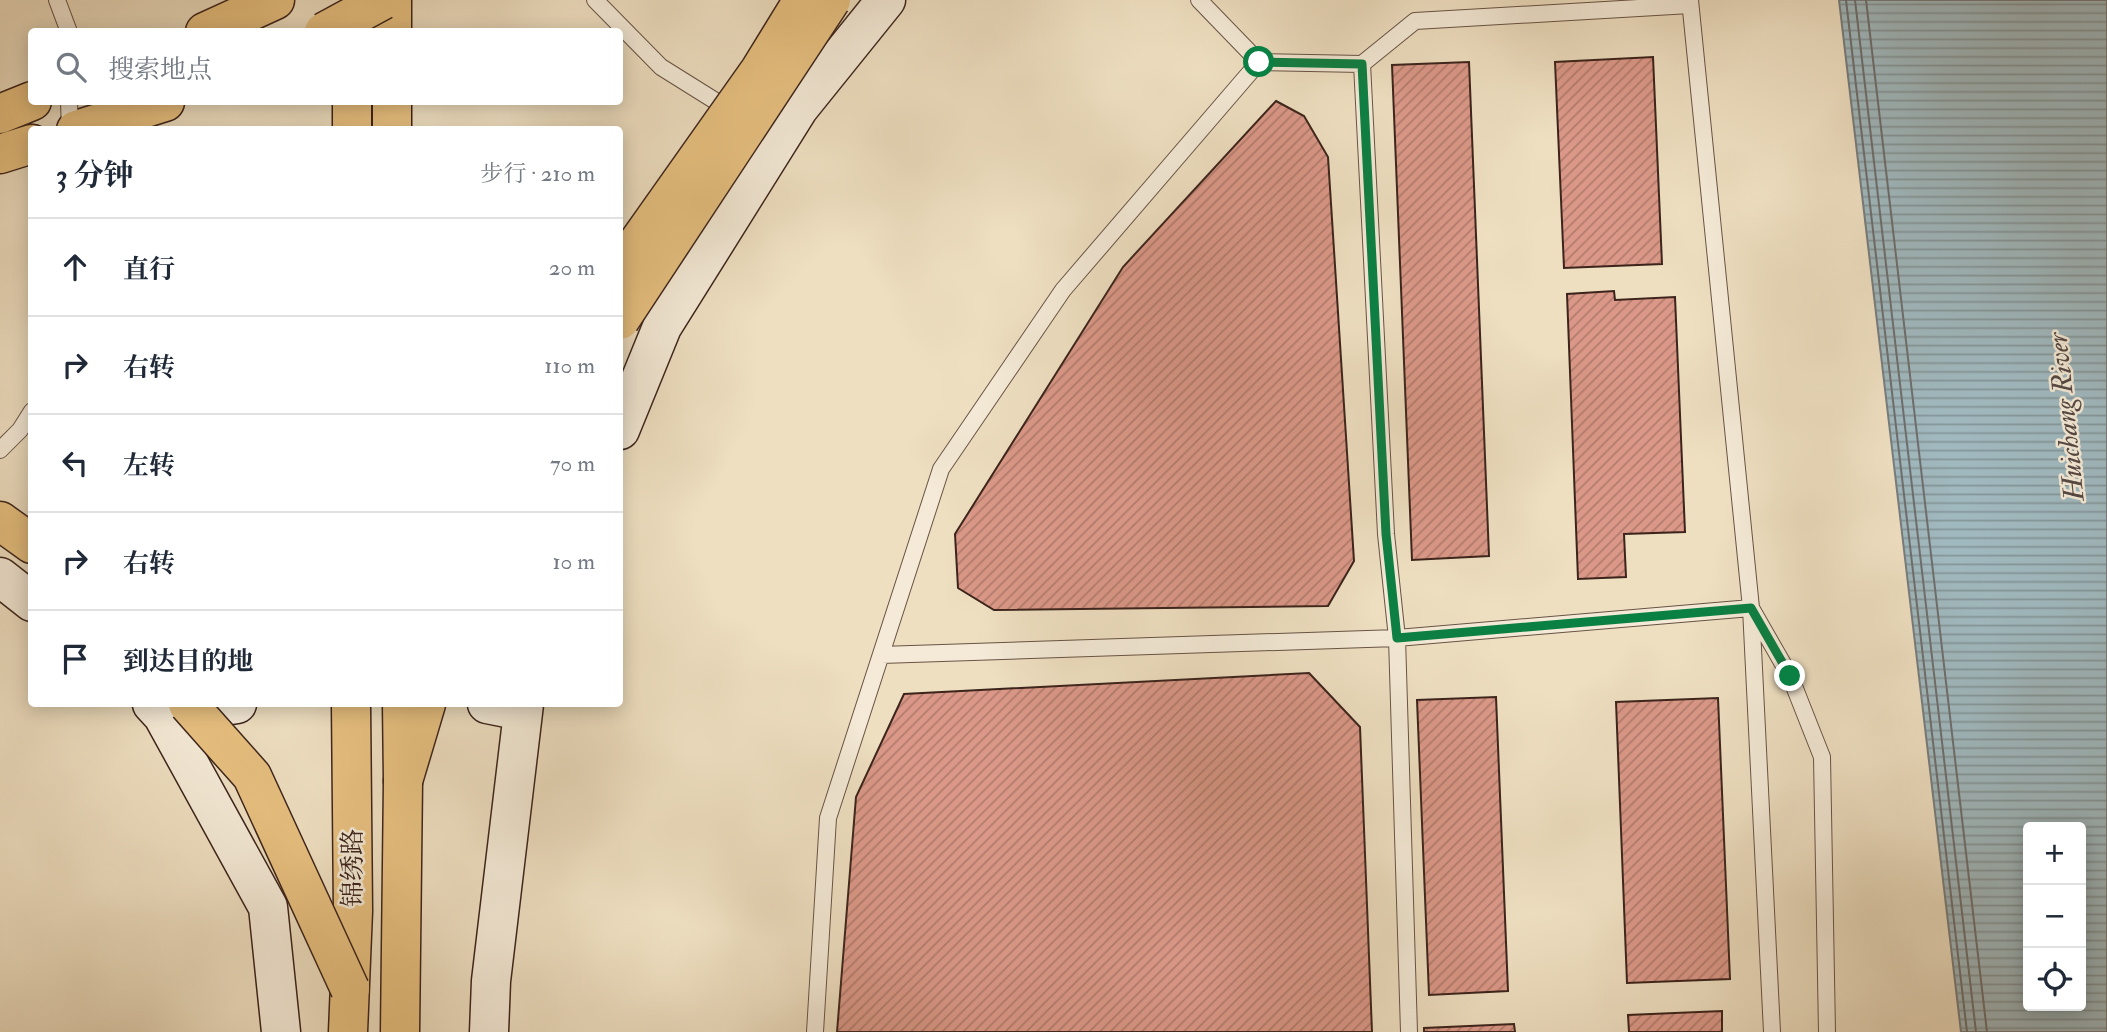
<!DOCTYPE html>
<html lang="zh">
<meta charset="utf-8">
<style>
:root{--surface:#fff;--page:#f6f6f7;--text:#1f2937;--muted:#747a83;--line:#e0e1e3}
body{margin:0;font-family:"IM FELL Double Pica","Noto Serif SC",serif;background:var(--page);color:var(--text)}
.controls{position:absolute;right:21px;bottom:21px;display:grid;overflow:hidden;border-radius:7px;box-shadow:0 4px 18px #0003}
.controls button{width:63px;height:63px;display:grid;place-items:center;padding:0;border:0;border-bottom:2px solid var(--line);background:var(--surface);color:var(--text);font:35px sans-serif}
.stop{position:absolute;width:21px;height:21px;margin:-16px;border:5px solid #0b8043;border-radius:50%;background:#fff}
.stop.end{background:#0b8043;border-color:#fff;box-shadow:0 2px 7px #0008}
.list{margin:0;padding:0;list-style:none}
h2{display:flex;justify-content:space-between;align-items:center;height:91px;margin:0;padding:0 28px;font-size:30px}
h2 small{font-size:23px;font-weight:400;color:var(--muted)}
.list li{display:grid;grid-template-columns:46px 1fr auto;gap:21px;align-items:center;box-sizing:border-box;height:98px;padding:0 28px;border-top:2px solid var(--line)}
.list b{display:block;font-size:26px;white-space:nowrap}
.list em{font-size:23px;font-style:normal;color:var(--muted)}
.icon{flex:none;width:38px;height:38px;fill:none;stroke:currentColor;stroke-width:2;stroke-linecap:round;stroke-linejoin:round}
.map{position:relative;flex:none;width:2107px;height:1032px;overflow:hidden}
.search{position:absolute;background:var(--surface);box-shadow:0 4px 18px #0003;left:28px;top:28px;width:595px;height:77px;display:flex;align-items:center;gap:18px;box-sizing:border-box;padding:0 24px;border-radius:7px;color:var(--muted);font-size:26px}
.panel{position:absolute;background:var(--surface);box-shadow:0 4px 18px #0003;left:28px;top:126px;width:595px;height:581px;border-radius:7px}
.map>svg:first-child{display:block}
.water{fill:url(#water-rules);stroke:#787d7e;stroke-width:2;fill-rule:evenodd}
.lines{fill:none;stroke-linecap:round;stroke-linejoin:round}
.shore{stroke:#6e6e6e;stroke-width:2}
.building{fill:url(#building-hatch);stroke:#3c241c;stroke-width:2}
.lane-casing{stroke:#685345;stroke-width:18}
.secondary-casing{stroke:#3c241c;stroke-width:41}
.primary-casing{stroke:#3c241c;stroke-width:41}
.highway-casing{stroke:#3c241c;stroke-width:41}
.lane{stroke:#f4ead7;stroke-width:16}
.secondary{stroke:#f4ead7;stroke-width:38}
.primary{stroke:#e7c080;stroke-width:38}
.highway{stroke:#e7c080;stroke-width:38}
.primary-bridge-casing{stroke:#3c241c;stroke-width:41;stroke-linecap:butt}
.highway-bridge-casing{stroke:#3c241c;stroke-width:41;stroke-linecap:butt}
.primary-bridge{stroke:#e7c080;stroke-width:38}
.highway-bridge{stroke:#e7c080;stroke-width:38}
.route{stroke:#0b8043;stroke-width:9}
.labels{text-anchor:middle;stroke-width:5;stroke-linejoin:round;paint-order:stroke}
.street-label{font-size:26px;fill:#3c241c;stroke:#f4ead7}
.water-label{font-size:28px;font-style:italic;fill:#554945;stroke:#f4ead7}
</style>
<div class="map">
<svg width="2107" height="1032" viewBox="0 0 2107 1032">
<defs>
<pattern id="water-rules" width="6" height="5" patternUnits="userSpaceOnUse" patternTransform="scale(1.75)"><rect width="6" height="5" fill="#a0b9bf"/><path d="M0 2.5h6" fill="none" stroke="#84969a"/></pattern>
<pattern id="building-hatch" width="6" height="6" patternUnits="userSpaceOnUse" patternTransform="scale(1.75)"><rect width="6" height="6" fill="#db9888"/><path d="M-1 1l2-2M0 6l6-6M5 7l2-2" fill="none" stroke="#b37c6e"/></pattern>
</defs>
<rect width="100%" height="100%" fill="#eedfc1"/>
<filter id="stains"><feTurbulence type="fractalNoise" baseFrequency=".00286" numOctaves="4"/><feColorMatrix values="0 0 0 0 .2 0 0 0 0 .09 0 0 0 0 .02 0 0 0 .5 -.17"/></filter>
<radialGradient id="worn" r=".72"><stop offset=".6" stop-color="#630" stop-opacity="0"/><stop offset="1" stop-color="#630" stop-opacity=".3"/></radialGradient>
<path class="water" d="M1839,0H2107V1032H1961ZM2028,827H2081V1006H2028Z"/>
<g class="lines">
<path class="shore" d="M1846,0L1967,1032
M1855,0L1976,1032
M1866,0L1987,1032"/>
</g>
<path class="building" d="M1653,57L1662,264L1564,268L1555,62Z
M1469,62L1489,556L1412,560L1392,65Z
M1276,101L1304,116L1328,157L1354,561L1328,606L994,610L958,588L955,534L1123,267Z
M1614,291L1615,300L1675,297L1685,532L1624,534L1626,577L1578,579L1567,294Z
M1309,673L1360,727L1372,1032H837L856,797L904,694Z
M1496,697L1508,991L1429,995L1417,700Z
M1718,698L1730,979L1627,983L1616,702Z
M1722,1011V1032H1629L1628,1015Z
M1514,1024L1515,1032H1424V1028Z"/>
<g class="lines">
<g class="lane-casing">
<path id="lane" d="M57,0L69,32
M595,0L661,67L733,112
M1199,0L1259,62
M1690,0L1751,608L1772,1032
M1362,64L1386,534L1397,638L1409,1032
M69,102L70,130
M0,450L20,430L32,411
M881,655L1397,638L1751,608L1790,676L1822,757L1827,1032
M815,1032L828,818L941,469L1063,290L1259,62L1362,64L1415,21L1690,5"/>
</g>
<g class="secondary-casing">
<path id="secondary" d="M620,430L662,327L799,108L886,0
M0,577L32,602
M152,704L163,716L268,907L281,1032
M487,704L522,711
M166,715L237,704
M489,1032L491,981L524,704"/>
</g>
<g class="primary-casing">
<path id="primary" d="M392,0V32
M392,102V130
M352,130V102
M348,1032L353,911L351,704
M400,1032L403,781L402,704"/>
</g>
<g class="highway-casing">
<path id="highway" d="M205,32L275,0
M0,114L32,101
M76,130L165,102
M0,154L32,144
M0,521L32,544
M403,781L426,704"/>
</g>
<use href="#lane" class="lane"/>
<use href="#secondary" class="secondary"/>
<use href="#primary" class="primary"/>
<use href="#highway" class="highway"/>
<g class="primary-bridge-casing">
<path id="primary-bridge" d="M620,268L760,70L803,0
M188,704L252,776L350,989"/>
</g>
<g class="highway-bridge-casing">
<path id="highway-bridge" d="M324,32L383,0
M620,320L831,0"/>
</g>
<use href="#primary-bridge" class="primary-bridge"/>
<use href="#highway-bridge" class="highway-bridge"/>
</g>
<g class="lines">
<path class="route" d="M1259,62L1362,64L1386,534L1397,638L1751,608L1790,676"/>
</g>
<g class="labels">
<g class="street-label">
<text transform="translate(352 868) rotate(-90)" y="9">锦绣路</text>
</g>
<g class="water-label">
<text transform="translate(2065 417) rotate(-96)" y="10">Huichang River</text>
</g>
</g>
<rect width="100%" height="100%" filter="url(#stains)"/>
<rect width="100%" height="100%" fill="url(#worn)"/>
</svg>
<div class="controls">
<button>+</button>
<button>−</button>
<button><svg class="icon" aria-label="locate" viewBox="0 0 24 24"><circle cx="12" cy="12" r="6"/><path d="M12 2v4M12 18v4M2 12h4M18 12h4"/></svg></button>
</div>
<div class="stop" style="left:1259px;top:62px"></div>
<div class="stop end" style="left:1790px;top:676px"></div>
<div class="search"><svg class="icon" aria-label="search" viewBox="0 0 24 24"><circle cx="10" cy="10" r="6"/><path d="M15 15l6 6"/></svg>搜索地点</div>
<section class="panel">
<h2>3 分钟<small>步行 · 210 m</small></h2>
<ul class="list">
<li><svg class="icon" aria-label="ahead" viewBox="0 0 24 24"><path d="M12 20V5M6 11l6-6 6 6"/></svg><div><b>直行</b></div><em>20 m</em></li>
<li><svg class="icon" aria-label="right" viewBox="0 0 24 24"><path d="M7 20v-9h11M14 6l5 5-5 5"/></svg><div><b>右转</b></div><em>110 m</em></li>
<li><svg class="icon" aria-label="left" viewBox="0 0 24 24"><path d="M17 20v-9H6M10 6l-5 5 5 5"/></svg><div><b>左转</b></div><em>70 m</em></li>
<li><svg class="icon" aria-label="right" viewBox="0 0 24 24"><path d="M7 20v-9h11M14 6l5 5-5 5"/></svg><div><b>右转</b></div><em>10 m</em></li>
<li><svg class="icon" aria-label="arrive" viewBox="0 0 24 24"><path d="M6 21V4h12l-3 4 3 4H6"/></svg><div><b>到达目的地</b></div></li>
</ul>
</section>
</div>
